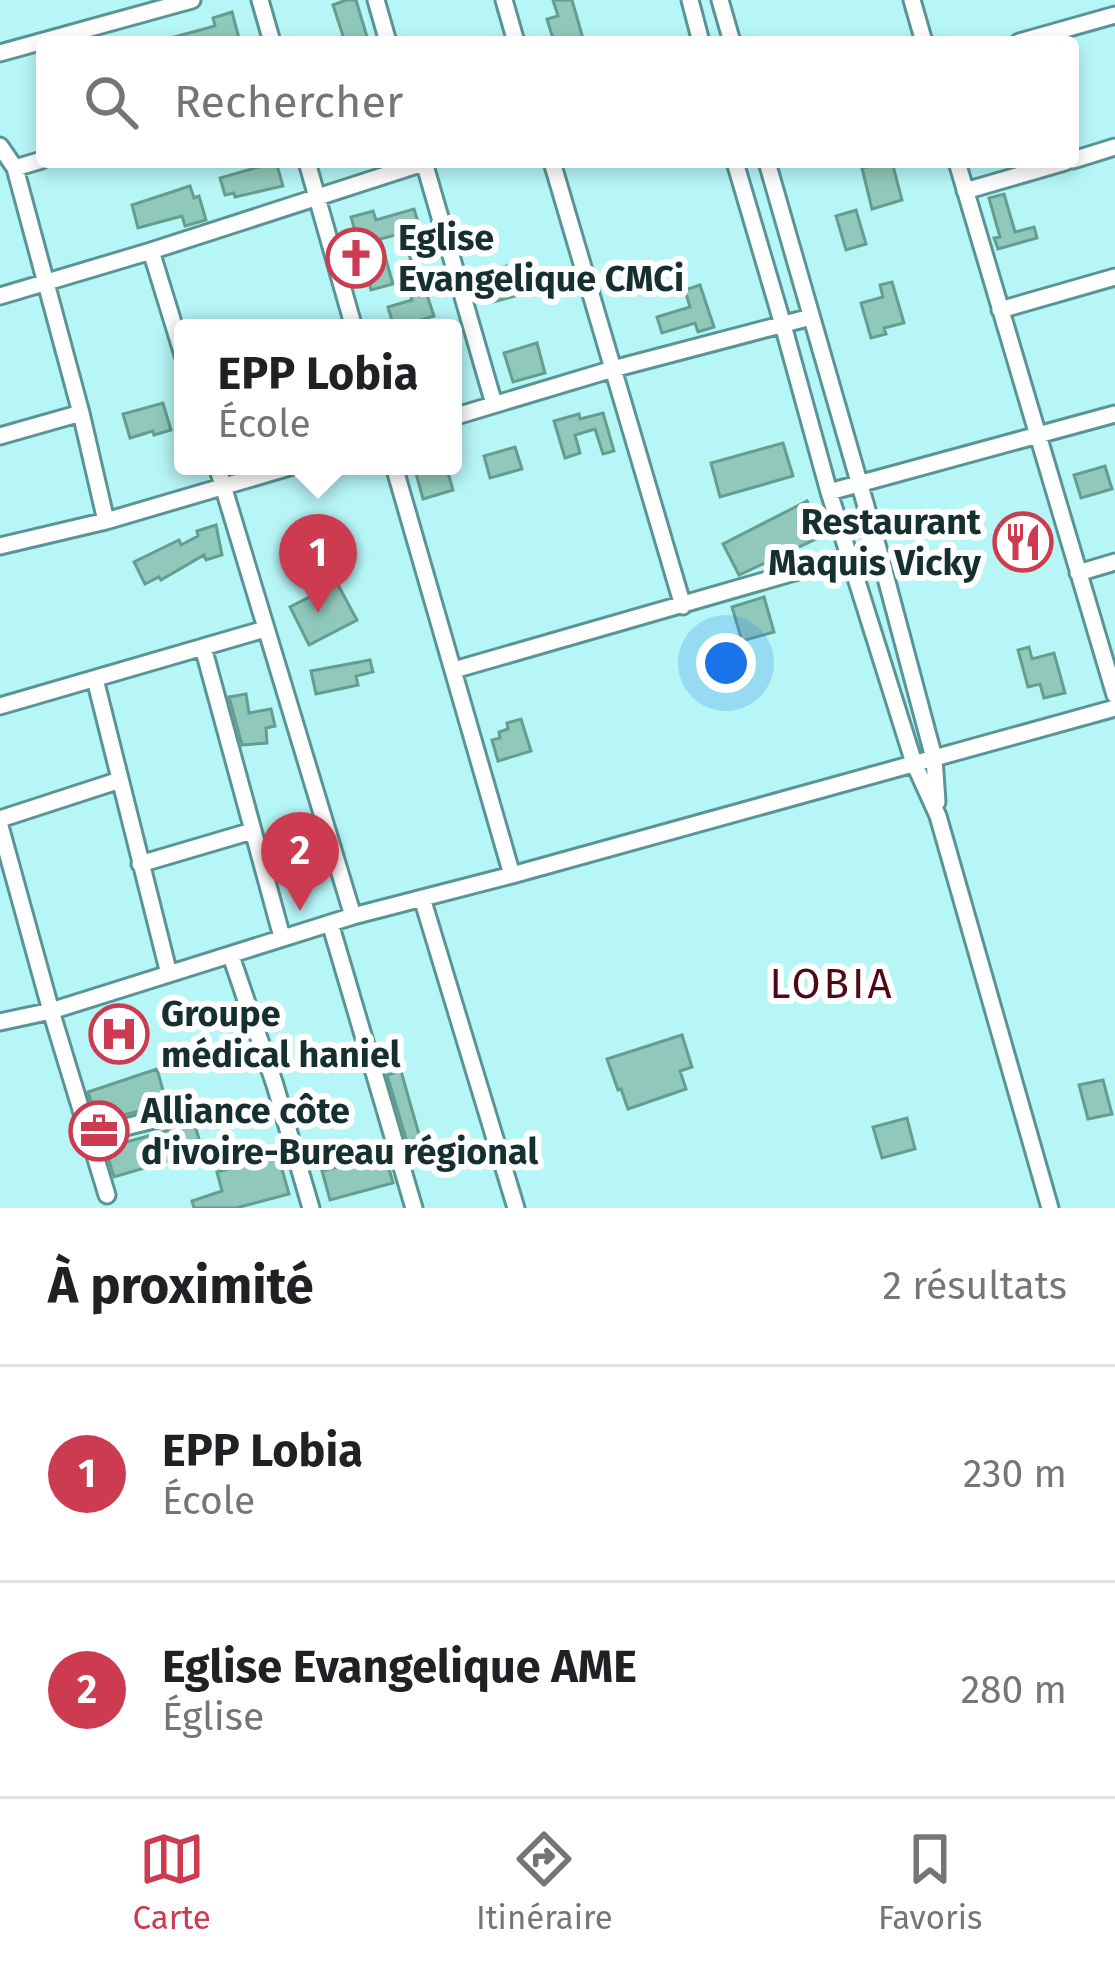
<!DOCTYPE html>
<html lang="fr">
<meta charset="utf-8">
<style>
:root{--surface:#fff;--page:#f2f2f2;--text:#202124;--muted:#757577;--line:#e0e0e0;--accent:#cc3b50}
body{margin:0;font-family:"Fira Sans",sans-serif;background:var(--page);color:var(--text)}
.you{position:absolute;left:726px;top:663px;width:42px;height:42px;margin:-30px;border:9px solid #fff;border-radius:50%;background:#1a73e8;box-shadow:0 0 0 18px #1a73e833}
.badge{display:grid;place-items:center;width:78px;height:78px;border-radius:50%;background:var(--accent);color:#fff;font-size:39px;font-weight:700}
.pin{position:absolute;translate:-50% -99px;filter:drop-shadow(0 3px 6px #0008)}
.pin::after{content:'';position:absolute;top:63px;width:42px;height:36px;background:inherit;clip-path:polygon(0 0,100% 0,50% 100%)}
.popup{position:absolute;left:174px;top:319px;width:288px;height:156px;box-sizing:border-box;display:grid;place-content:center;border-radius:12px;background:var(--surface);filter:drop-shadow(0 3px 9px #0005);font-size:39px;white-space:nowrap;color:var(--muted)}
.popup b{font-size:45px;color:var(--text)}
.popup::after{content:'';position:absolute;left:50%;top:100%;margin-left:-24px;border:24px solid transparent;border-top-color:var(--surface)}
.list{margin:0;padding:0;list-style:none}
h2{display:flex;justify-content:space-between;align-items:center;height:156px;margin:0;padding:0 48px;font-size:51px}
h2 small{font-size:39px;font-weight:400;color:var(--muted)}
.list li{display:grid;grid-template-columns:78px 1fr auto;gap:36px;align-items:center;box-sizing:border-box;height:216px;padding:0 48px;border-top:3px solid var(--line)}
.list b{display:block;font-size:45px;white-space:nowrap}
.list p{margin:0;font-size:39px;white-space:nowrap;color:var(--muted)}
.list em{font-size:39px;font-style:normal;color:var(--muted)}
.icon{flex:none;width:66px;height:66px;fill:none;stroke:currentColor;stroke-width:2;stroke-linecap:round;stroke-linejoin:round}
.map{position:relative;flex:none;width:1115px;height:1208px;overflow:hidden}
.search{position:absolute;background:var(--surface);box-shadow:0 6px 18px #0003;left:36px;right:36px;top:36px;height:132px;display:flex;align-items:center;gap:30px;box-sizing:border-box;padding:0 42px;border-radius:12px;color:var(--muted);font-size:45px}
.sheet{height:588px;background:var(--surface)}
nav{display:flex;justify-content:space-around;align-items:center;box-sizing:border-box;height:168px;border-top:3px solid var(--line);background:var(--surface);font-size:33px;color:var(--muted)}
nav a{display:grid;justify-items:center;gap:6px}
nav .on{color:var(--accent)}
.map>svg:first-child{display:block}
.building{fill:#90c9bb;stroke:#659d8f;stroke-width:3}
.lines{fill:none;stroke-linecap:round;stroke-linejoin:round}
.minor-casing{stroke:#599596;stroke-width:21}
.minor{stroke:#fff;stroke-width:15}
.labels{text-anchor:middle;stroke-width:12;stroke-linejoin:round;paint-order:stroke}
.poi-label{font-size:36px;font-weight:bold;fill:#163030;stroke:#fff;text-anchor:start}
.quarter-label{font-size:42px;letter-spacing:3px;fill:#4f0916;stroke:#fff}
</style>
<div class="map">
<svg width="1115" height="1208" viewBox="0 0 1115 1208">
<rect width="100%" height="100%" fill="#b7f6f7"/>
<path class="building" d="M346,0H356L367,37L345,42L333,5Z
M553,0H572L584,42H554L547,19L558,16Z
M232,12L240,42H220L219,39L208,42H167V39L215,26L213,18Z
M276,162L283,186L235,197L234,193L225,195L220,178Z
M885,162H892L902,200L872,209L862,168Z
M190,186L194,198L199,196L206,220L185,226L182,216L138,228L132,205Z
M1004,194L1015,232L1034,227L1037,238L998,249L994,238L1000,237L989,198Z
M414,209L430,260L412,265L403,233L380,239L393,284L371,290L366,271L376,268L369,242L359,245L351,217L373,211L376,220Z
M856,210L866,244L846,250L836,216Z
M506,266L515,296L489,303L480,273Z
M418,268L434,316L394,328L388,307L412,300L407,283L399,285L396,274Z
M892,282L904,323L884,328L886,334L871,338L861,303L883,297L880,285Z
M700,285L714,327L698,332L695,323L662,333L657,317L690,307L685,290Z
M537,343L545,373L513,382L504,353Z
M163,403L171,430L154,435L153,431L130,438L123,414Z
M603,413L614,451L603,454L595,429L575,435L580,453L565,458L554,421L579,414L580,419Z
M783,443L793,476L720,497L711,463Z
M515,447L522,469L490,478L484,456Z
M414,466H446L453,490L423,499Z
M1105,466L1112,489L1081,498L1074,475Z
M807,501L812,511L806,514L818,538L739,575L723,544Z
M216,525L222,555L206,560L204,555L161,580L159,577L145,584L134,562L179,540L181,545L198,536L197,531Z
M337,583L357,620L309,645L290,607Z
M764,597L774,632L742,641L732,607Z
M1029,647L1032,659L1054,653L1065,693L1044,698L1040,684L1028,687L1018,650Z
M370,660L373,672L356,676L358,685L316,694L311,671Z
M246,694L249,713L271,709L275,726L266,728L267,743L242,745L229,697Z
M521,719L531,751L498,761L492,740L500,738L499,732L508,729L507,723Z
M682,1035L692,1067L680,1071L686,1089L628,1109L621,1089L618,1090L607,1059Z
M157,1069L167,1105L97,1121L88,1092Z
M401,1071L420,1138L407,1142L387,1075Z
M1103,1080L1112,1114L1088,1119L1079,1085Z
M907,1118L915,1149L882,1158L873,1127Z
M194,1123L203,1151L114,1177L105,1148Z
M385,1154L393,1183L330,1200L322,1171Z
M278,1155L289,1194L236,1208H194L192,1201L222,1191L217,1172Z"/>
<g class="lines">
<g class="minor-casing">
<path id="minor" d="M260,0L272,42
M376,0L388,42
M504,0L516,42
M690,0L701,42
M720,0L732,42
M912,0L924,42
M1019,42L1115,15
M0,53L192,0
M0,146L15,168L81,413L106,521
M1073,160L1115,147
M307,162L354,328
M424,162L494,404
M552,162L683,606
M735,162L783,325L829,492L914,763L938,816L1050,1208
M767,162L878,548L934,758L937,802
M957,162L1115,695
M15,168L42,160
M965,191L1065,162
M151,251L183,355
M0,296L151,251L426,162
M1000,310L1115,277
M453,417L613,369L811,317
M0,436L81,413
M217,466L353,916
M394,466L512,875
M829,492L1115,414
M0,546L106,521L293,466
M1078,573L1115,562
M203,647L282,937
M454,670L878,548
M95,679L169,974
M0,706L265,629
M0,819L120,780
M0,826L51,1011L107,1195
M140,864L252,831
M422,898L516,1208
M330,923L414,1208
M231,956L275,1085L311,1208
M0,1022L51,1011L353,916L512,875L1115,708
M88,1136L195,1110"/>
</g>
<use href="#minor" class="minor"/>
</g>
<defs>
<g id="church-ring" transform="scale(3)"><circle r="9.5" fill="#fff" stroke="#cc3b50" stroke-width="1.5"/><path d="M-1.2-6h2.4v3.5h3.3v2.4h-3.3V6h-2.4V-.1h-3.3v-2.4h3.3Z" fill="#cc3b50"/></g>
<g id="restaurant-ring" transform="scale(3)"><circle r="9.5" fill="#fff" stroke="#cc3b50" stroke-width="1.5"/><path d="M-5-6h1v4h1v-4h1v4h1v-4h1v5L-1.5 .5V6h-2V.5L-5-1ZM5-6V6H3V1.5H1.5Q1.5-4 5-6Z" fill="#cc3b50"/></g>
<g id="hospital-ring" transform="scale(3)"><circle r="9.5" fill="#fff" stroke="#cc3b50" stroke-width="1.5"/><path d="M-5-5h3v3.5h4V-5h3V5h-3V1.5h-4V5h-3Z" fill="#cc3b50"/></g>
<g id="office-ring" transform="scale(3)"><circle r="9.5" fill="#fff" stroke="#cc3b50" stroke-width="1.5"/><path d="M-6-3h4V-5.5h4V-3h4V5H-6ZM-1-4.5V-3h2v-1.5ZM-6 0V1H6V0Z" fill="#cc3b50"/></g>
</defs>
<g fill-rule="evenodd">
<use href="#church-ring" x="356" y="258"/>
<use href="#restaurant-ring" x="1023" y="542"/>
<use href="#hospital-ring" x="119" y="1034"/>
<use href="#office-ring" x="99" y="1131"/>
</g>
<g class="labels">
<g class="poi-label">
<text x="398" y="250">Eglise<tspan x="398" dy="41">Evangelique CMCi</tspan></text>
<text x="981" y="534" text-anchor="end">Restaurant<tspan x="981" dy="41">Maquis Vicky</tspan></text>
<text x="161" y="1026">Groupe<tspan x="161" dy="41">médical haniel</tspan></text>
<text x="141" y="1123">Alliance côte<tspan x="141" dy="41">d'ivoire-Bureau régional</tspan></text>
</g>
<g class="quarter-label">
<text x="832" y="998">LOBIA</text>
</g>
</g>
</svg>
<div class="you"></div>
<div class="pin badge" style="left:318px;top:613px">1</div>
<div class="popup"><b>EPP Lobia</b>École</div>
<div class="pin badge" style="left:300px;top:911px">2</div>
<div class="search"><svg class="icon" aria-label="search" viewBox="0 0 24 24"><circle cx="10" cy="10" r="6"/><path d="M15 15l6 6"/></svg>Rechercher</div>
</div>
<section class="sheet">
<h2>À proximité<small>2 résultats</small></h2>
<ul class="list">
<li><span class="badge">1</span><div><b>EPP Lobia</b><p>École</p></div><em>230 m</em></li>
<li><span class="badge">2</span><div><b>Eglise Evangelique AME</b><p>Église</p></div><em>280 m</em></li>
</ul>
</section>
<nav>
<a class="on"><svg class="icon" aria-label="map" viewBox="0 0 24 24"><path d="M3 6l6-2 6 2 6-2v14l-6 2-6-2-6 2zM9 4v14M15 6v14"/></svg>Carte</a>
<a><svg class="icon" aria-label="directions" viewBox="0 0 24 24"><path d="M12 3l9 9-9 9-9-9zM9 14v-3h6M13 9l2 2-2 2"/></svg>Itinéraire</a>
<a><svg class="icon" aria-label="saved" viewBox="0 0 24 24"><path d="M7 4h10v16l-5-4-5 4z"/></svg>Favoris</a>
</nav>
